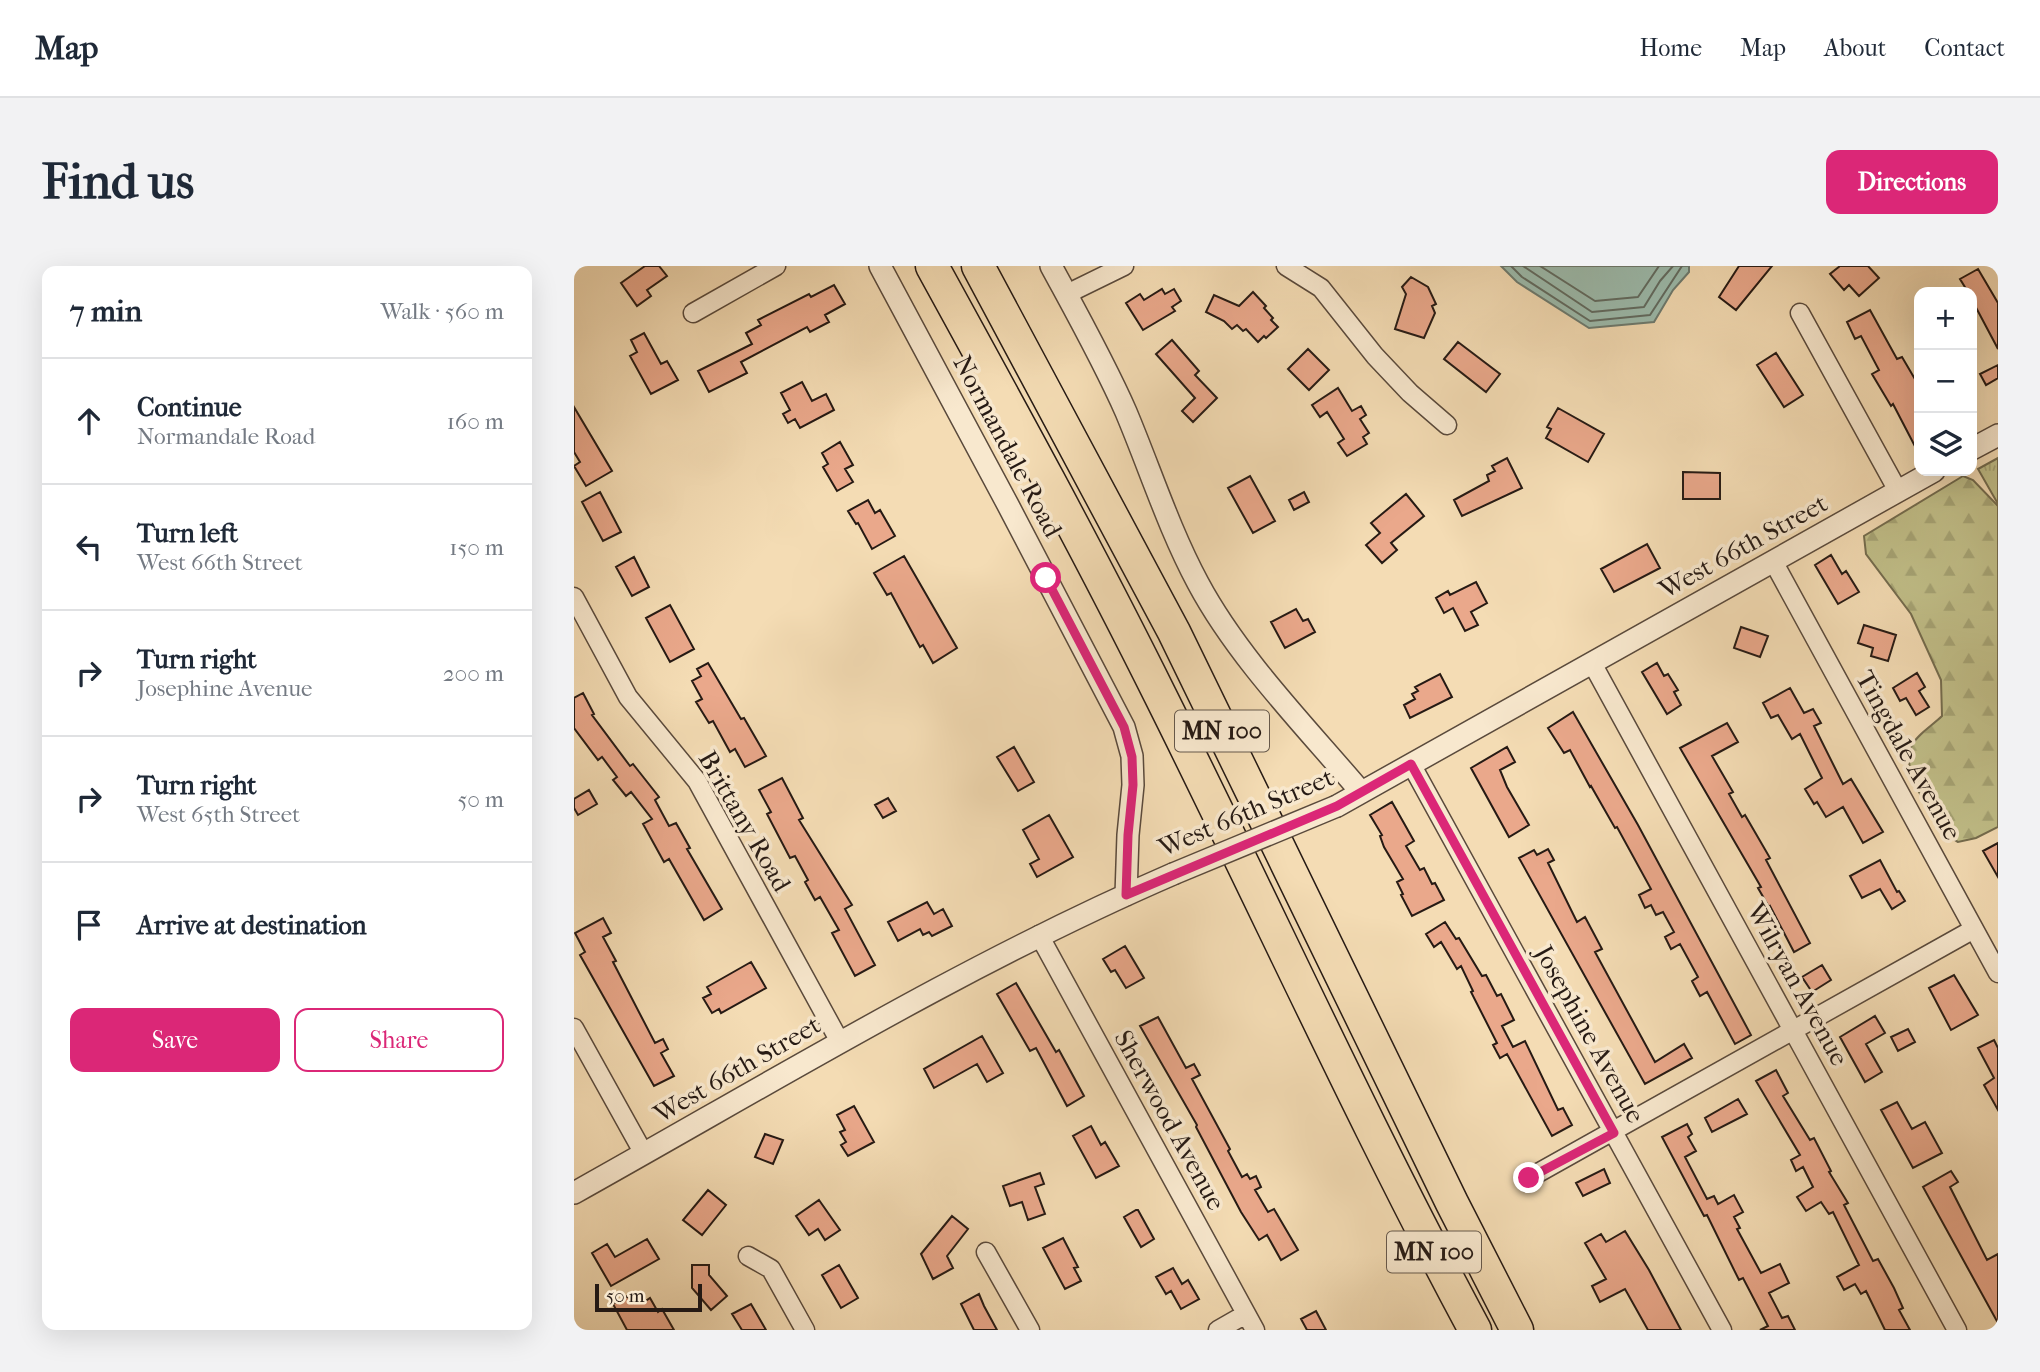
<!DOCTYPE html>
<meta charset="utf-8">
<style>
:root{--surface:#fff;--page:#f2f2f3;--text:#1f2937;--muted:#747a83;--line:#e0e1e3;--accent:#db2777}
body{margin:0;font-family:"IM FELL French Canon",serif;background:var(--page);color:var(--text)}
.controls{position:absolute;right:21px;top:21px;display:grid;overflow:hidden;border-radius:14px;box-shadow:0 7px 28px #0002}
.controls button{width:63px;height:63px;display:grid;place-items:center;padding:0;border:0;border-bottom:2px solid var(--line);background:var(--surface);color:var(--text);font:35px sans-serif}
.scale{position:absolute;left:21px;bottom:18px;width:107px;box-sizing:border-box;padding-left:7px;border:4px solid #261a14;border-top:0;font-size:19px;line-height:24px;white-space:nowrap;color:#261a14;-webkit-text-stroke:5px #f8e8ce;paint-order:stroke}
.stop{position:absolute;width:21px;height:21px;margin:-16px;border:5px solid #db2777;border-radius:50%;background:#fff}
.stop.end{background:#db2777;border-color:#fff;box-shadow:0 2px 7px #0008}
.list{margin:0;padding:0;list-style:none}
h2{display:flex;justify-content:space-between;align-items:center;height:91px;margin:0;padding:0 28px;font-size:30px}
h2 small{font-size:23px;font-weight:400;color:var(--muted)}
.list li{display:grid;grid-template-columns:46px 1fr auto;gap:21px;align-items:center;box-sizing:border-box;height:126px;padding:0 28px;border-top:2px solid var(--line)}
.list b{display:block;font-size:26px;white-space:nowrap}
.list p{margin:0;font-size:23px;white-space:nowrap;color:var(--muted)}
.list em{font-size:23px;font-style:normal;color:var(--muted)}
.actions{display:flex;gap:14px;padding:21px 28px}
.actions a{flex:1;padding:16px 0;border:2px solid var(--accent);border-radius:14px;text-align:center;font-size:24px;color:var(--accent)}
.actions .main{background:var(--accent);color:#fff}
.icon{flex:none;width:38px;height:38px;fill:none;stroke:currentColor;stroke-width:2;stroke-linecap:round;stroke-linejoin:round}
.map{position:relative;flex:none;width:1424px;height:1064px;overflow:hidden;border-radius:14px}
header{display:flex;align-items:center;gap:42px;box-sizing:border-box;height:98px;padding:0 35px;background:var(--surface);border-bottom:2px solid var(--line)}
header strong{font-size:33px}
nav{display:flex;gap:38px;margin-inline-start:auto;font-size:24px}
.intro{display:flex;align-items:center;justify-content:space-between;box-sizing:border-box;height:168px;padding:0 42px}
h1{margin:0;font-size:49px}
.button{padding:18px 32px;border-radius:14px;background:var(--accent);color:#fff;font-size:24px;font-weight:700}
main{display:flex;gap:42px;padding:0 42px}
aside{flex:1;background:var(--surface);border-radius:14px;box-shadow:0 7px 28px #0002}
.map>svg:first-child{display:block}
.forest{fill:url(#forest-firs);stroke:#746c4e;stroke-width:2}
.park{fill:url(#park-tufts);stroke:#746c4e;stroke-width:2}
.water{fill:#9cbcae;stroke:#6d7b70;stroke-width:2}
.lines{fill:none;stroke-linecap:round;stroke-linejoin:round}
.shore{stroke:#616b61;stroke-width:2}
.building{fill:#eaa88b;stroke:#261a14;stroke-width:2}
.minor-casing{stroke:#5a4a3c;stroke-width:21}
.tertiary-casing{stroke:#5a4a3c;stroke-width:24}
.motorway-casing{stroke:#261a14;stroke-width:35}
.minor{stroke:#f8e8ce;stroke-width:18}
.tertiary{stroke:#f8e8ce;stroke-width:21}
.motorway{stroke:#f4dcb4;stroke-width:32}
.tertiary-bridge-casing{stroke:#5a4a3c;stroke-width:24;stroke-linecap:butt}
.tertiary-bridge{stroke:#f8e8ce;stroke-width:21}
.route{stroke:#db2777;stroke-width:9}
.labels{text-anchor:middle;stroke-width:7;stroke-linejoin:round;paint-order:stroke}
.shield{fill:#f8e8ce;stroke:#65584c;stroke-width:2}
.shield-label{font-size:24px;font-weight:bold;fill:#261a14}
.street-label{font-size:26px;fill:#261a14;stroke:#f8e8ce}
</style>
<header>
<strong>Map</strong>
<nav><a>Home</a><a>Map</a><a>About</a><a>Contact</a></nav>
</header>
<div class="intro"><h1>Find us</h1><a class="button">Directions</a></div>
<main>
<aside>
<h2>7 min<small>Walk · 560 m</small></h2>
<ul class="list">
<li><svg class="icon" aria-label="ahead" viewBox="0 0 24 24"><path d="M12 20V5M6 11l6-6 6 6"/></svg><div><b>Continue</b><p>Normandale Road</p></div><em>160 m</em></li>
<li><svg class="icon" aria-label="left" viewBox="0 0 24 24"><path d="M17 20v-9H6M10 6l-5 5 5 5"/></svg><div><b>Turn left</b><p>West 66th Street</p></div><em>150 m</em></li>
<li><svg class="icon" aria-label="right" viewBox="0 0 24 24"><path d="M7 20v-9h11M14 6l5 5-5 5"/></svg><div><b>Turn right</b><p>Josephine Avenue</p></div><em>200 m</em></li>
<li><svg class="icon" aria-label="right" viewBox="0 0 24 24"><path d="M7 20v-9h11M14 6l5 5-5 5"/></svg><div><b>Turn right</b><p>West 65th Street</p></div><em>50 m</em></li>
<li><svg class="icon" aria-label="arrive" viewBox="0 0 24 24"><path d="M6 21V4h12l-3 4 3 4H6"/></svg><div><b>Arrive at destination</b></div></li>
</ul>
<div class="actions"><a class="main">Save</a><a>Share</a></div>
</aside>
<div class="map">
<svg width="1424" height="1064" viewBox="0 0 1424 1064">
<defs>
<pattern id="forest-firs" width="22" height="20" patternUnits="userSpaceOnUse" patternTransform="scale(1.75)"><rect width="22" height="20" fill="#c1bf89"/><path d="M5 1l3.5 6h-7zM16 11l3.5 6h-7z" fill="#a6a475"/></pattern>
<pattern id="park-tufts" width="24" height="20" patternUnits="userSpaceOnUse" patternTransform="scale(1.75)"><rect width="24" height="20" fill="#c1bf89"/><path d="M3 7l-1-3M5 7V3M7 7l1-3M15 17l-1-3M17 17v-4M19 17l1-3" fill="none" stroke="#a6a475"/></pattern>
</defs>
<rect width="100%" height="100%" fill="#f4dcb4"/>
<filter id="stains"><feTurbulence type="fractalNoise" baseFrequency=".00286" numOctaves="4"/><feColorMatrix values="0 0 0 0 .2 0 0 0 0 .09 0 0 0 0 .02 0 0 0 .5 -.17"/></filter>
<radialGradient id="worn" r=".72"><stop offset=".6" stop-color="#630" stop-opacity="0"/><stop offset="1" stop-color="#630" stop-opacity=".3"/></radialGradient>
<path class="forest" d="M1389,210L1399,214L1424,240V561L1402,572L1384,576C1369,568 1343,526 1337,509C1335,502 1334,488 1337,481C1342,469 1359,459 1368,450L1367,414L1337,348L1292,288L1290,270Z"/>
<path class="park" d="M1424,192V238L1404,203Z"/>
<path class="water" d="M927,0H1115V6L1099,24L1080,56L1015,62L943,16Z"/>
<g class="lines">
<path class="shore" d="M937,0L948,11L1016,55L1076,49L1108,0
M949,0L1018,46L1070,41L1086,15L1099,0
M966,0L1021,35L1064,31L1085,0"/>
</g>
<path class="building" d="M71,0H85L93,10L73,24L77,30L63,40L47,17Z
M1165,0H1198L1162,44L1145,31Z
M1266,0H1294L1305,12L1285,30L1275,19L1270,24L1256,8Z
M1404,3L1424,37V83L1398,34V26H1394L1386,13Z
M837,11L854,21L862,38L858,40L861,47L850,72L821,63L832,28L828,21Z
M260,19L271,38L251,49L255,56L236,66L233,61L167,96L173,107L135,126L124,105L178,78L172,67L187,59L184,54L235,28L237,31Z
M588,23L591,28L600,23L607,35L598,41L601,45L569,64L552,37L566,28L570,34Z
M679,26L692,40L690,42L699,52L697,54L704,61L692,72L690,70L684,76L672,63L669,65L663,59L658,63L650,55L632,46L640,29L665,40Z
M1296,44L1323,93L1328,91L1345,120V188L1319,138L1317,140L1298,108L1305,104L1287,70L1281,73L1273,56Z
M70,67L87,98L93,95L104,114L77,128L56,90L63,86L57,74Z
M598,74L625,105L621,109L643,132L619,156L608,145L621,132L582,88Z
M884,76L926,108L912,126L870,93Z
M734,83L755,104L735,124L714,103Z
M1202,87L1229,129L1210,141L1183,99Z
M1424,99V112L1412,119L1406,108Z
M228,116L238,135L252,128L260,144L226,162L221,153L214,157L209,148L216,144L207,127Z
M764,122L778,145L787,140L792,149L786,153L795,167L789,171L793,178L773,190L764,177L770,173L753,146L746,151L738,139Z
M0,141L38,205L12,220L0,200L6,196L0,186Z
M984,142L1030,168L1014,196L972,172L977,163L973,161Z
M266,176L279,199L271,203L279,216L263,225L249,201L254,198L248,187Z
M933,192L948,222L888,250L880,234L915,215L913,209L921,205L918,200Z
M1109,206L1146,207V233H1109Z
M676,210L701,255L679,267L654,222Z
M26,226L47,266L29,275L8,236Z
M730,226L735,236L720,244L715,234Z
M832,228L850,250L817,277L823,284L808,297L792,279L806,267L797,257Z
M294,234L301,247L306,244L321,270L298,283L284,257L282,258L274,245Z
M1073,278L1086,302L1040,326L1027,303Z
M1257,289L1268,308L1272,305L1285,326L1264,338L1241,299Z
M330,290L383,382L359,397L349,379L346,381L317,327L313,329L300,307Z
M60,291L75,321L58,330L42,301Z
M902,316L913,337L897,346L904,359L891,365L879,342L870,347L862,332L874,325L876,329Z
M96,339L120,383L96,396L72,352Z
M722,343L729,355L734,353L741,366L711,382L697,356Z
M1290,359L1322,369L1314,395L1297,390L1299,382L1284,377Z
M1167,361L1194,370L1186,391L1160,382Z
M134,397L167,453L170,452L192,490L171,501L161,483L156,486L139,455L135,457L122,436L128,433L118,415L127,410L123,403Z
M1083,397L1090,410L1094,408L1104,424L1100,426L1107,439L1093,448L1068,406Z
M1343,407L1351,421L1345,425L1355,441L1342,449L1332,432L1326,435L1319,422Z
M866,408L878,431L836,452L830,439L841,433L838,428L844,425L841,421Z
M1216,422L1230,447L1239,443L1247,457L1240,460L1269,518L1277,513L1309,566L1289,577L1269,541L1252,551L1243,536L1240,538L1231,523L1248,512L1226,468L1218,473L1204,449L1197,452L1189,437Z
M9,427L20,448L18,449L56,500L59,498L85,531L81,534L95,560L102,557L116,582L113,583L148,643L130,654L95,593L90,596L69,558L78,553L57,526L52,530L39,514L43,511L28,491L24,494L0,462V432Z
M999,446L1064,559L1177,769L1161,778L1133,726L1126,730L1118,715L1124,711L1106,678L1097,683L1091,671L1100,666L1089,646L1082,649L1077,639L1071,642L1065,629L1077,623L1043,561L1041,562L1017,520L1016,521L996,484L990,487L974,462Z
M1153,457L1164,476L1138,490L1159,526L1155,528L1168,551L1171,549L1196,592L1192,594L1236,677L1220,686L1196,640L1195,641L1184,622L1187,621L1106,482Z
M440,481L460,516L444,525L423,491Z
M933,481L941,496L926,504L933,521L955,559L935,571L897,502Z
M208,512L229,552L225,554L278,639L271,643L301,699L281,710L258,667L265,664L246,631L241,634L231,616L234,614L221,590L216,592L193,548L197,546L185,524Z
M15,524L23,538L4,549L0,542V533Z
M314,532L322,545L309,552L301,539Z
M818,536L840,575L832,580L846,604L850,602L858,618L861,617L870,634L838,650L827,629L829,628L823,616L829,613L810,581L806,570L808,569L796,549Z
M475,549L499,591L463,611L456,598L465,593L449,564Z
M1424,577V611L1409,585Z
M974,583L980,594L974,597L1003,656L1011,651L1028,683L1021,686L1081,796L1110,778L1118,792L1071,818L945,592L960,584L963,589Z
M1306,594L1323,626L1325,625L1331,635L1318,643L1306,623L1288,632L1276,610Z
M353,636L360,648L369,643L378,660L358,670L355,666L349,669L346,663L324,675L314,656Z
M29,652L37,667L29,671L42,695L39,696L81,777L89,773L94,783L87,787L100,810L80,820L6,689L11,686L1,667Z
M871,656L882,673L885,672L908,710L912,709L923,730L927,728L940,754L928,760L939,781L951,775L984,844L989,842L998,859L978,870L933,788L926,792L919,779L923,777L897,726L899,725L887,700L883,703L867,676L860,681L852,668Z
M551,680L570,712L552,722L541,704L537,706L529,693Z
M177,696L192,722L147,747L145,743L138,747L129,732L137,728L133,721Z
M1248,699L1257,714L1238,726L1228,711Z
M1380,709L1404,749L1377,764L1355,722Z
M442,717L482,786L485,784L510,830L493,840L462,782L456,785L423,728Z
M1301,750L1311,767L1292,778L1308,806L1291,816L1266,771Z
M584,751L612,802L620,798L626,809L618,813L656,883L654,885L668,911L673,908L676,913L682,910L687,921L681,924L694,946L700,943L724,984L707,994L693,969L685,974L667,946L622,861L623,859L566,760Z
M1334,763L1341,776L1324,785L1317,771Z
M408,770L429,807L413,816L403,798L360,822L350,803Z
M1420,774L1424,782V844L1410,819L1420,812L1404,782Z
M1202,804L1214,827L1209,830L1236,874L1240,872L1257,905L1255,906L1274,937L1270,939L1299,995L1304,993L1320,1022L1329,1042L1325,1044L1336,1064H1311L1292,1025L1287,1028L1281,1018L1270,1024L1263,1011L1285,999L1259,946L1255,948L1247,936L1232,945L1223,931L1239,921L1229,901L1222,905L1217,894L1226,889L1182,815Z
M1164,833L1173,848L1138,866L1131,852Z
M1323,836L1338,863L1351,856L1368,887L1339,902L1307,844Z
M280,840L300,876L274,890L267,879L272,876L266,866L271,864L263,849Z
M1113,858L1118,868L1114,871L1122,885L1111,891L1133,933L1140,930L1144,938L1160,929L1169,946L1160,951L1166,962L1163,963L1187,1007L1206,998L1215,1017L1195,1027L1208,1052L1214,1050L1221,1064H1186L1194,1060L1169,1012L1165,1014L1133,949L1130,950L1088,871Z
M517,860L527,879L531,876L545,900L522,912L499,870Z
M191,868L209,874L199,898L181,891Z
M1030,903L1036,917L1009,930L1002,917Z
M1377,905L1384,916L1376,921L1413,994L1424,988V1057L1349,921Z
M466,907L470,918L461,921L471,948L454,954L448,936L436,940L429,920Z
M134,924L152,939L128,969L109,954Z
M245,934L266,964L251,974L244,963L235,969L222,950Z
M562,944H564L580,973L567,981L550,951Z
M378,950L394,963L373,990L379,1002L359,1013L347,988Z
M1051,965L1075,1004L1107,1064H1074L1051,1023L1026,1036L1018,1020L1032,1013L1011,977L1027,968L1032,976Z
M489,972L504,1001L500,1002L507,1015L491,1023L469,982Z
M73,973L85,993L37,1020L18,987L33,978L41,991Z
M118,999H135V1009L153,1030L137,1044L118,1022Z
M265,999L284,1032L267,1042L248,1009Z
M599,1002L608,1018L614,1014L625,1033L607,1043L597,1025L592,1028L582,1011Z
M66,1028L70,1036L76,1032L84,1046L88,1043L100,1064H53L39,1038L53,1030L56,1034Z
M405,1028L410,1040L423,1064H400L387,1038Z
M177,1038L192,1064H168L158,1048Z
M742,1045L752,1064H733L727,1053Z"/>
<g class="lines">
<g class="minor-casing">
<path id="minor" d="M712,0L747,22L801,90L836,127L873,159
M493,30L503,23L550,0
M119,47L202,0
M1226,47L1324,225
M1199,295L1424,707
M0,331L54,431L123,515L266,776
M1018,397L1383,1064
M837,498L1148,1064
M465,669L681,1064
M0,762L70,888
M955,912L1400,663
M412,986L456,1064
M174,990L197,1003L231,1064
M644,1064L672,1048"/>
</g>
<g class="tertiary-casing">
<path id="tertiary" d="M306,0L434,239L550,461L558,490L559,519L554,569L552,629
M477,0C503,48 530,96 552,146C576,203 595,263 624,317C664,392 732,461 787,526
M1398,183L1424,169
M763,540L1360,205
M0,927C197,817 391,698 599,608"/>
</g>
<g class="motorway-casing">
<path id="motorway" d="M358,0C436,142 514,284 586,429C692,641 789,856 901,1064
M404,0L600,366L878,937L943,1064"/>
</g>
<use href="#minor" class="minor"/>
<use href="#tertiary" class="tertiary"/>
<use href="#motorway" class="motorway"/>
<g class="tertiary-bridge-casing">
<path id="tertiary-bridge" d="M599,608L763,540"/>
</g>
<use href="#tertiary-bridge" class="tertiary-bridge"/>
</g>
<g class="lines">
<path class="route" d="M472,312L550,461L558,491L559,519L554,569L552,629L763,540L837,498L1040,867L955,912"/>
</g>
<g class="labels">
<g class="shield">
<rect x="601" y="444.5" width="94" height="41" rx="5"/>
<rect x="813" y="965.5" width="94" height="41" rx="5"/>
</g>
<g class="shield-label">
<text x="648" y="473">MN 100</text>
<text x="860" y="994">MN 100</text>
</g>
<g class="street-label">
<text transform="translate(434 180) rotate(62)" y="9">Normandale Road</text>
<text transform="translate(1169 280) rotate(-29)" y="9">West 66th Street</text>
<text transform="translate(1335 489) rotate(61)" y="9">Tingdale Avenue</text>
<text transform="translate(672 546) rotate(-23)" y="9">West 66th Street</text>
<text transform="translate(171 555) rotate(60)" y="9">Brittany Road</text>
<text transform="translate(1224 718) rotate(61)" y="9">Wilryan Avenue</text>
<text transform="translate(1016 768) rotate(61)" y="9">Josephine Avenue</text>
<text transform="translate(163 803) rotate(-30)" y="9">West 66th Street</text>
<text transform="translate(596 854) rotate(61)" y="9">Sherwood Avenue</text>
</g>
</g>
<rect width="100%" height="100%" filter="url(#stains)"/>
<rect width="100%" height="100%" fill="url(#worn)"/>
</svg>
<div class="controls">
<button>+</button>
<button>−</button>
<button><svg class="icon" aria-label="layers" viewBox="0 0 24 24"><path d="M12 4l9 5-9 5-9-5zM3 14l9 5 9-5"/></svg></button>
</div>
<div class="scale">50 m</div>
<div class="stop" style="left:472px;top:312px"></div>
<div class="stop end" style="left:955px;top:912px"></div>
</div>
</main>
